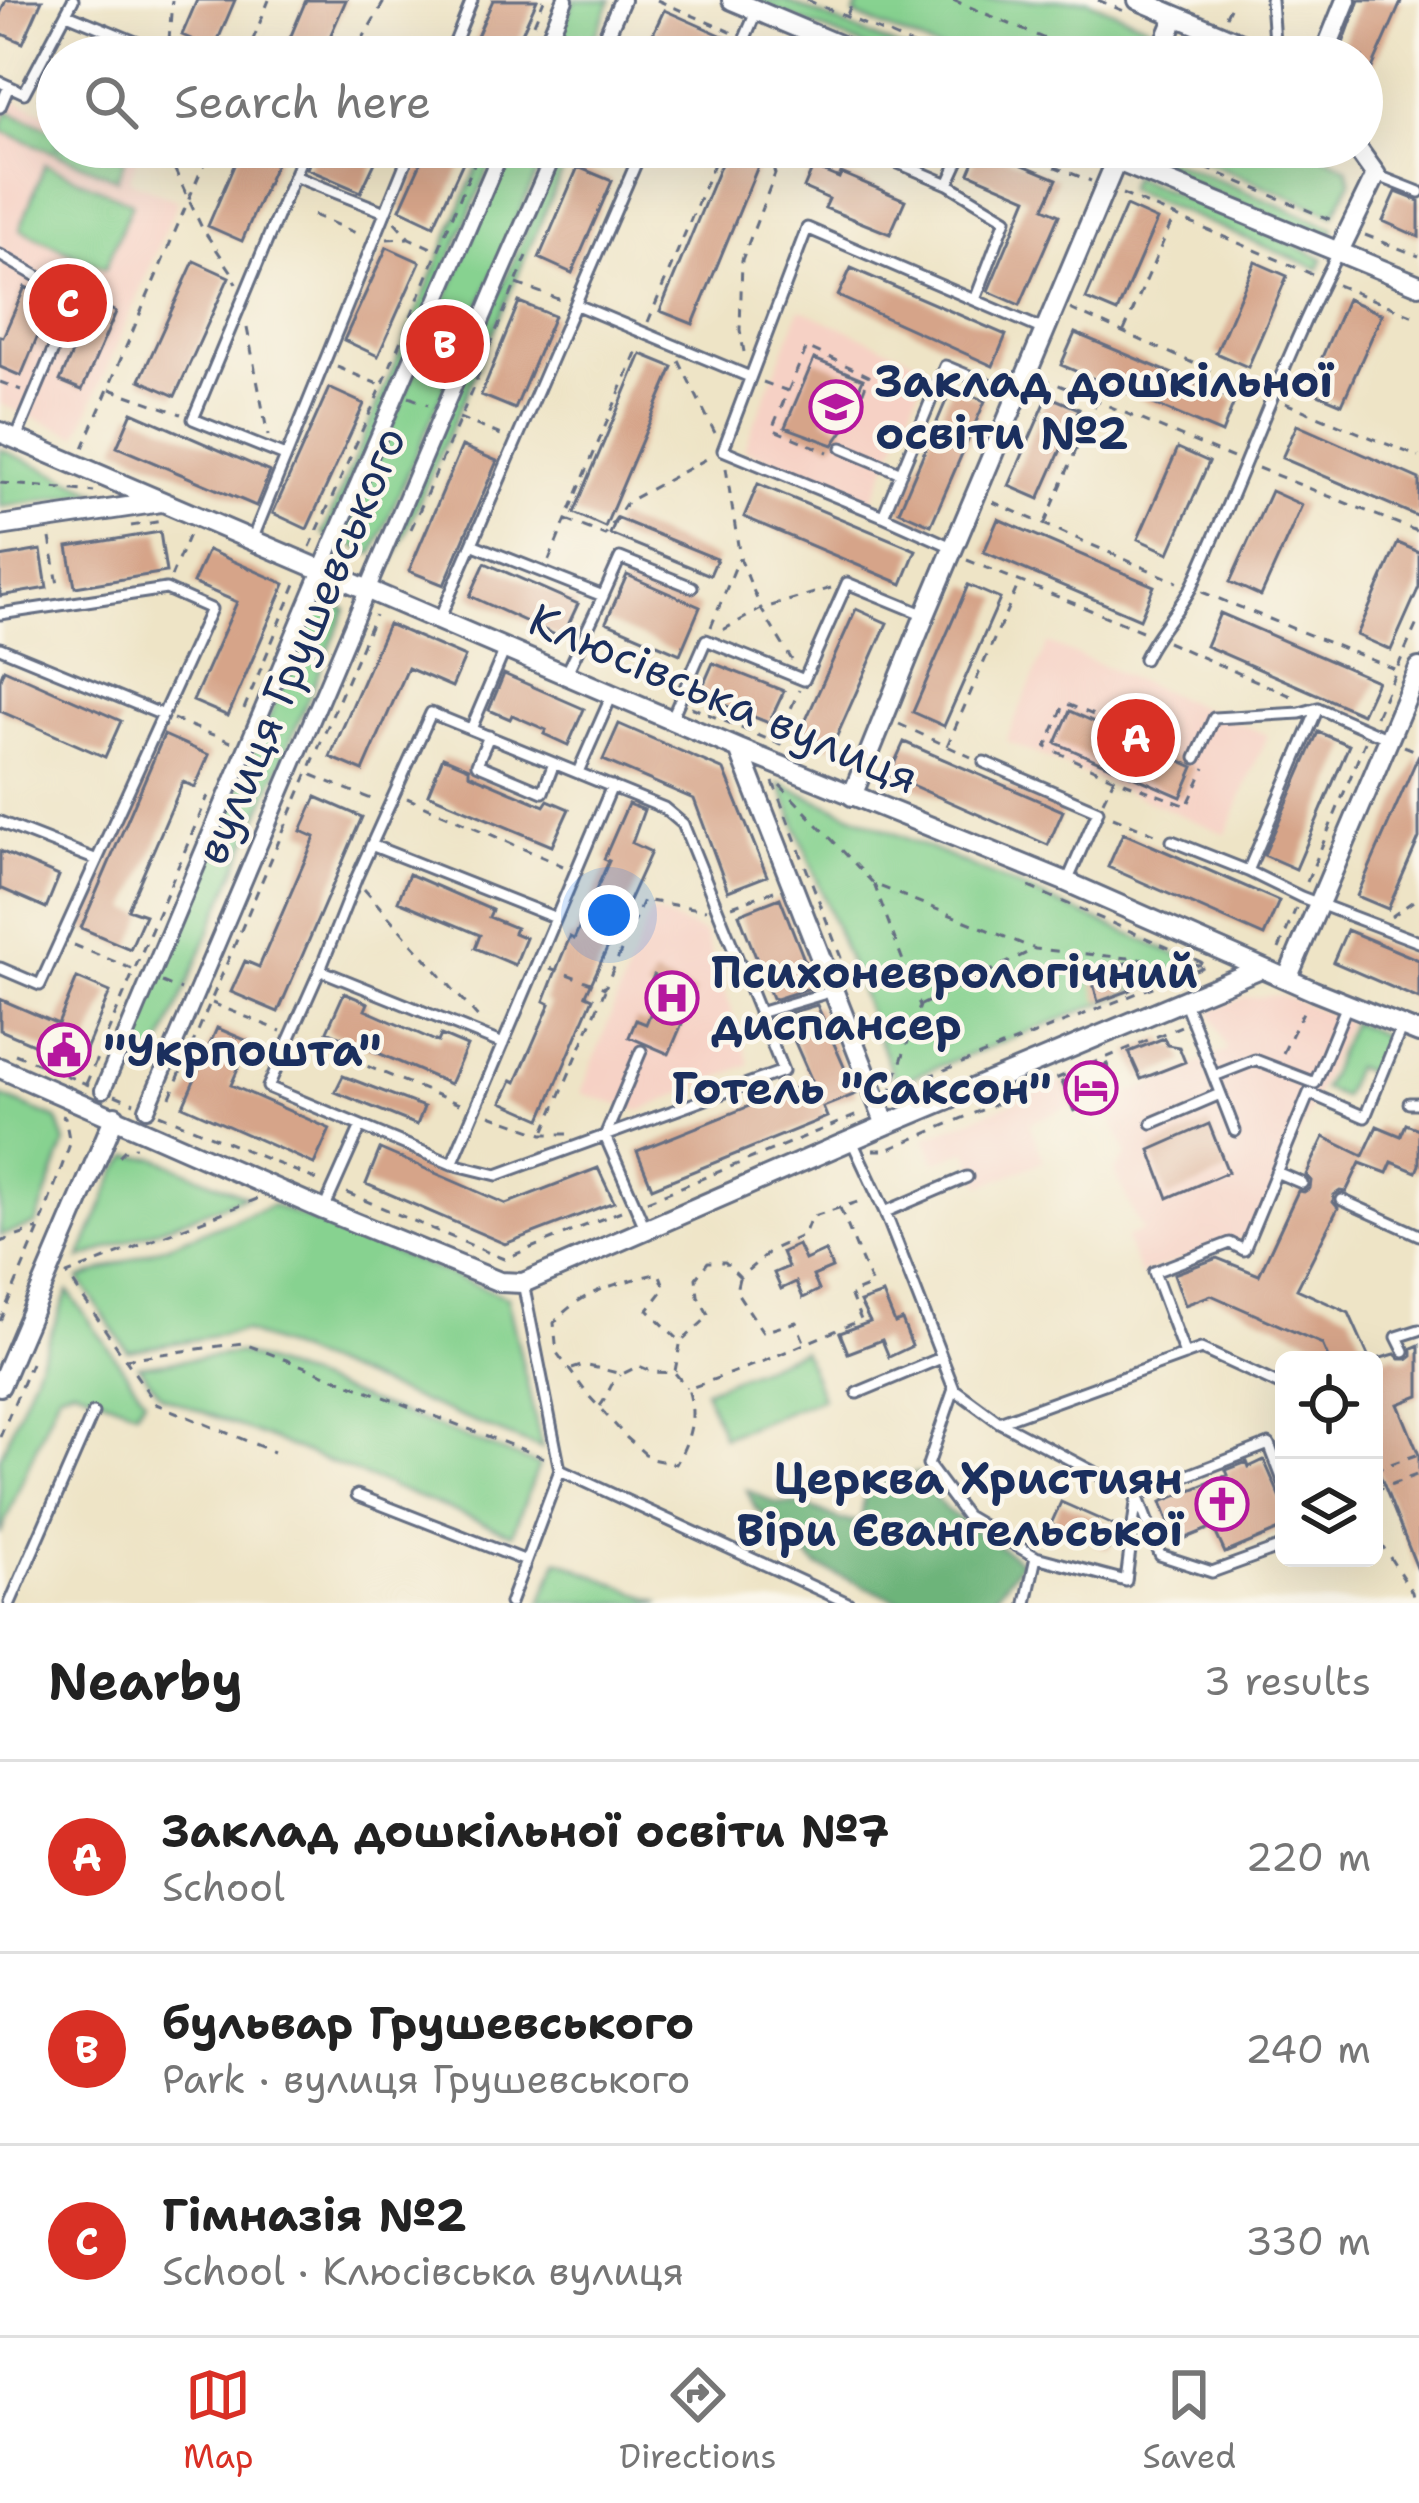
<!DOCTYPE html>
<meta charset="utf-8">
<style>
:root{--surface:#fff;--page:#f6f6f6;--text:#222;--muted:#767676;--line:#e0e0e0;--accent:#d93025}
body{margin:0;font-family:"Shantell Sans",sans-serif;background:var(--page);color:var(--text)}
.controls{position:absolute;right:36px;bottom:36px;display:grid;overflow:hidden;border-radius:18px;box-shadow:0 12px 48px #0002}
.controls button{width:108px;height:108px;display:grid;place-items:center;padding:0;border:0;border-bottom:3px solid var(--line);background:var(--surface);color:var(--text);font:60px sans-serif}
.you{position:absolute;left:609px;top:915px;width:42px;height:42px;margin:-30px;border:9px solid #fff;border-radius:50%;background:#1a73e8;box-shadow:0 0 0 18px #1a73e833}
.badge{display:grid;place-items:center;width:78px;height:78px;border-radius:50%;background:var(--accent);color:#fff;font-size:39px;font-weight:700}
.pin{position:absolute;translate:-50% -50%;border:6px solid #fff;box-shadow:0 3px 12px #0006}
.list{margin:0;padding:0;list-style:none}
h2{display:flex;justify-content:space-between;align-items:center;height:156px;margin:0;padding:0 48px;font-size:51px}
h2 small{font-size:39px;font-weight:400;color:var(--muted)}
.list li{display:grid;grid-template-columns:78px 1fr auto;gap:36px;align-items:center;box-sizing:border-box;height:192px;padding:0 48px;border-top:3px solid var(--line)}
.list b{display:block;font-size:45px;white-space:nowrap}
.list p{margin:0;font-size:39px;white-space:nowrap;color:var(--muted)}
.list em{font-size:39px;font-style:normal;color:var(--muted)}
.icon{flex:none;width:66px;height:66px;fill:none;stroke:currentColor;stroke-width:2;stroke-linecap:round;stroke-linejoin:round}
.map{position:relative;flex:none;width:1419px;height:1603px;overflow:hidden}
.search{position:absolute;background:var(--surface);box-shadow:0 12px 48px #0002;left:36px;right:36px;top:36px;height:132px;display:flex;align-items:center;gap:30px;box-sizing:border-box;padding:0 42px;border-radius:66px;color:var(--muted);font-size:45px}
.sheet{height:732px;background:var(--surface)}
nav{display:flex;justify-content:space-around;align-items:center;box-sizing:border-box;height:168px;border-top:3px solid var(--line);background:var(--surface);font-size:33px;color:var(--muted)}
nav a{display:grid;justify-items:center;gap:6px}
nav .on{color:var(--accent)}
.map>svg:first-child{display:block}
.built{fill:#f6d1c5}
.green{fill:#87d290;stroke:#518077;stroke-width:3}
.forest{fill:#6db47a;stroke:#44726c;stroke-width:3}
.building{fill:#d6a489}
.lines{fill:none;stroke-linecap:round;stroke-linejoin:round}
.service-casing{stroke:#656e82;stroke-width:15}
.pedestrian-casing{stroke:#656e82;stroke-width:20}
.minor-casing{stroke:#656e82;stroke-width:24}
.path{stroke:#656e82;stroke-width:3;stroke-dasharray:9 9;stroke-linecap:butt}
.service{stroke:#fff;stroke-width:9}
.pedestrian{stroke:#fff;stroke-width:14}
.minor{stroke:#fff;stroke-width:18}
.labels{text-anchor:middle;stroke-width:9;stroke-linejoin:round;paint-order:stroke}
.poi-label{font-size:45px;font-weight:bold;fill:#1b2f5e;stroke:#fbf7ec;text-anchor:start}
.street-label{font-size:45px;fill:#1b2f5e;stroke:#fbf7ec}
</style>
<div class="map">
<svg width="1419" height="1603" viewBox="0 0 1419 1603">
<rect width="100%" height="100%" fill="#fbf7ec"/>
<filter id="ink" filterUnits="userSpaceOnUse"><feTurbulence type="fractalNoise" baseFrequency=".00833" numOctaves="2"/><feDisplacementMap in="SourceGraphic" scale="24" xChannelSelector="R" yChannelSelector="G"/><feConvolveMatrix kernelMatrix="1 2 1 2 8 2 1 2 1" color-interpolation-filters="sRGB"/></filter>
<filter id="wash" filterUnits="userSpaceOnUse"><feTurbulence type="fractalNoise" baseFrequency=".004" numOctaves="4" result="noise"/><feDisplacementMap in="SourceGraphic" scale="48" xChannelSelector="R" yChannelSelector="G"/><feGaussianBlur stdDeviation="2.7" result="paint"/><feColorMatrix in="noise" values="0 0 0 0 0 0 0 0 0 0 0 0 0 0 0 0 0 1.4 0 .05"/><feComposite in="paint" operator="in"/></filter>
<g filter="url(#wash)">
<rect width="100%" height="100%" fill="#eee4c6"/>
<path class="built" d="M0,94L57,118V147H127L140,153L129,180L178,201L78,436L0,404Z
M800,309L929,366L872,501L744,449Z
M1048,643L1267,735L1226,834L1006,741Z
M651,911L704,933L750,1064L640,1111L581,1093Z
M1281,995L1348,1021L1257,1233L1140,1275L1125,1238L1142,1231L1114,1172L1127,1154L1105,1105L1227,1050L1210,1011L1243,998Z
M1062,1082L1072,1106L1029,1123L1044,1161L982,1186L967,1150L935,1162L925,1138Z"/>
<path class="green" d="M574,0H611L586,57H549Z
M752,0H784L921,57H890Z
M861,0H1087L1149,26L1137,57H956L854,15Z
M7,111L57,131V147H97L125,159L117,179L0,130Z
M486,147H498L331,538L323,534Z
M511,147H548L373,554L342,541Z
M563,147H573L392,564L383,559Z
M1172,147H1197L1218,154L1222,147H1307L1347,168L1351,181L1334,215Z
M1143,149L1334,228L1329,239L1138,162Z
M45,164L132,203L105,269L20,229Z
M1132,176L1323,258L1319,269L1127,189Z
M0,449L98,492L0,507Z
M319,599L346,609L150,1073L124,1061Z
M780,784L1201,965L896,1083Z
M1352,1022L1389,1038L1373,1074L1355,1067L1343,1097L1323,1089Z
M0,1096L57,1119L65,1143L36,1224L0,1236Z
M130,1156L156,1158L246,1196L80,1259L117,1171Z
M272,1205L507,1297L542,1449L243,1331L128,1351L79,1279Z
M68,1291L145,1399L136,1411L73,1387L59,1392L0,1534V1458Z
M803,1350L822,1398L723,1437L705,1390Z
M240,1353L539,1465L512,1534L162,1396L138,1366Z
M558,1560L661,1603H541Z"/>
<path class="forest" d="M918,1473L945,1509L1022,1562L989,1603H903L817,1566L781,1529L755,1508L747,1490L776,1503L805,1505L840,1520L861,1522L865,1488Z"/>
<g id="blocks">
<path class="building" d="M6,0H42L23,43L0,33V14Z
M197,0H235L214,49L182,35Z
M306,0H346L321,57H282Z
M493,0H537L511,57H468Z
M1359,0H1402L1362,91V57H1338Z
M664,10L734,41L728,57H687L673,51L670,57H627L637,35L650,40Z
M242,147H283L242,241L208,226Z
M315,147H364L379,154L361,192L307,169Z
M428,147H470L434,225L400,209Z
M980,147L1057,179L1044,208L1059,215L1020,305L988,291L1027,198L969,173Z
M726,152L758,166L693,324L660,311Z
M578,167L612,181L572,273L539,258Z
M813,167L839,178L841,173L905,200L890,234L825,208L829,199L804,188Z
M1396,192L1419,201V237L1383,221Z
M1126,206L1157,220L1117,312L1086,299Z
M387,247L420,262L378,356L344,340Z
M194,261L229,277L175,396L140,380Z
M1255,262L1287,276L1248,367L1216,353Z
M851,268L1006,335L993,366L838,296Z
M25,287L53,299L21,376L0,367V336L3,337Z
M84,297L116,312L82,390L60,381L89,314L80,310Z
M1347,299L1382,314L1342,404L1308,390Z
M519,302L554,316L515,409L481,395Z
M1075,333L1235,400L1222,433L1061,365Z
M641,354L673,367L605,527L574,513Z
M814,359L863,379L855,398L837,390L824,419L845,428L833,445L785,427Z
M952,387L985,401L931,525L899,511Z
M329,388L364,404L307,529L273,513Z
M1048,396L1079,409L1039,499L1009,486Z
M132,412L270,472L256,506L117,447Z
M1297,425L1419,479V517L1282,458Z
M462,446L497,461L444,585L409,571Z
M1178,448L1209,462L1169,553L1138,539Z
M758,484L916,550L902,584L744,517Z
M1271,491L1302,505L1261,596L1230,582Z
M617,518L717,559L710,575L610,534Z
M998,519L1154,586L1140,619L984,552Z
M160,532L166,572L75,587L68,547Z
M1398,543L1419,552V587L1391,650L1357,635Z
M41,550L47,588L0,596V557Z
M208,550L285,584L228,716L193,701L237,602L193,583Z
M485,563L578,604L562,638L470,596Z
M627,575L700,607L680,654L606,622Z
M968,585L1000,599L944,726L913,712Z
M856,609L887,623L832,747L800,733Z
M1220,613L1377,681L1362,714L1206,646Z
M388,624L465,657L452,687L408,668L363,771L330,757Z
M713,663L784,691L769,723L699,695Z
M4,669L121,721L105,757L0,711V679Z
M504,674L584,709L568,745L544,734L546,730L512,715L510,719L489,710Z
M1070,711L1194,767L1181,797L1056,743Z
M619,724L724,770L767,876L728,891L694,799L603,760Z
M1318,732L1349,745L1296,869L1264,855Z
M164,735L209,755L195,787L183,782L128,909L145,915L130,949L81,928Z
M904,742L1063,811L1048,845L889,775Z
M1419,754V838L1388,909L1357,896Z
M443,757L469,768V774L544,806L548,800L569,809L552,846L428,794Z
M316,797L362,817L278,1012L231,992L245,961L259,967L315,837L301,831Z
M628,804L644,810L632,843L651,852L586,995L593,998L541,1119L502,1102L512,1080L516,1082L550,1004L544,1001L561,958L570,937L574,939L609,861L604,859Z
M1123,833L1279,901L1264,936L1108,867Z
M0,851L59,876L46,908L0,888Z
M409,874L492,910L489,917L516,928L514,933L526,938L515,965L475,948L480,935L398,901Z
M780,898L813,982L808,984L810,988L776,999L772,998L739,914Z
M1347,930L1419,960V999L1333,962Z
M1126,963L1131,990L1098,1002L1091,975Z
M654,975L695,993L669,1054L629,1037L636,1020L646,1024L658,995L647,991Z
M77,978L110,992L80,1064L0,1030V999L58,1024Z
M344,993L368,1003L365,1010L438,1042L441,1035L467,1046L450,1084L327,1031Z
M817,1005L856,1094L823,1107L827,1117L652,1188L637,1151L812,1081L783,1015Z
M217,1028L250,1042L231,1085L330,1129L314,1164L183,1106Z
M1164,1038L1167,1045L1179,1047L1185,1062L1141,1079L1129,1052Z
M1107,1064L1119,1094L1074,1111L1062,1082Z
M343,1076L424,1107L417,1125L335,1092Z
M1209,1124L1228,1172L1168,1198L1150,1150Z
M1406,1124L1419,1129V1165L1416,1172L1392,1162L1387,1173L1360,1163L1346,1192L1340,1191L1334,1195L1333,1202L1338,1208L1297,1289L1349,1313L1370,1360H1329L1322,1344L1211,1295L1185,1305L1174,1274L1217,1258L1259,1275L1298,1191L1304,1192L1310,1188L1311,1181L1306,1175L1324,1137L1363,1156L1377,1126L1401,1136Z
M380,1149L506,1204L598,1168L614,1202L505,1244L366,1184Z
M798,1245L805,1260L825,1251L832,1268L813,1276L819,1290L803,1298L796,1282L781,1289L774,1273L788,1267L782,1252Z
M883,1294L895,1323L902,1320L912,1346L889,1357L882,1340L848,1353L840,1333L870,1322L860,1302Z
M1419,1345V1396L1398,1404L1419,1455V1573L1374,1460V1360L1395,1354L1400,1359H1407L1412,1355V1348Z
M1264,1460L1284,1506V1528L1225,1553L1213,1527L1176,1542L1161,1502L1228,1475L1226,1470L1247,1462L1249,1467Z
M1061,1502L1117,1527L1108,1549L1051,1524Z"/>
</g>
</g>
<g filter="url(#ink)">
<use href="#blocks" fill-opacity="0" stroke="#656e82" stroke-width="3"/>
<g class="lines">
<g class="service-casing">
<path id="service" d="M1271,0L1275,57
M67,14L172,57
M449,57L472,0
M737,57L756,12
M0,82L24,93L73,0
M0,107L9,86
M861,147L948,184L1006,219L975,300
M1376,175L1419,192
M294,176L385,212
M948,184L965,147
M0,255L75,298L16,438
M577,305L750,377
M842,448L901,473
M285,456L193,419L306,147
M883,516L945,366L1017,396
M252,540L412,147
M474,545L603,596L566,675
M952,547L883,516L723,450L807,228L1044,330
M603,596L620,558L692,587
M0,614L166,589L211,609L40,985L0,968
M439,620L643,147
M0,648L163,715
M1144,659C1158,629 1182,608 1194,582C1245,472 1283,358 1339,251
M431,713L664,808L683,824L783,1071L497,1175L452,1164L268,1087L320,970L356,879Z
M671,720L706,640L804,680L847,583L925,615
M471,729L505,649
M489,736L477,764L543,792L554,763
M1196,758L1214,718L1300,713L1318,708
M984,762L1098,811L1067,882
M578,772L612,695
M0,822L97,860
M1172,841L1248,871L1301,897L1419,942
M371,845L556,918
M1248,871L1318,708L1389,739
M320,970L503,1044
M1184,1000L1235,1131
M759,1013L833,991
M641,1051L605,1136L646,1230
M1214,1076L1255,1060L1315,1083L1347,1005
M1409,1103H1419
M1152,1123L1220,1094
M852,1141L885,1212L954,1389L999,1422L1137,1495L1126,1581L1036,1557
M452,1164L612,786
M1276,1172L1302,1183
M1342,1200L1419,1235
M324,1209L361,1126
M885,1212L967,1177
M523,1283L560,1470L848,1603
M1404,1351L1397,1337L1419,1330
M1185,1355L1154,1272L1230,1243L1244,1250L1309,1093L1365,1117L1402,1026
M954,1389L928,1465L966,1516L1036,1557L1026,1603
M857,1393L941,1358
M999,1422L1201,1349L1284,1387
M1284,1483L1269,1444L1137,1495L1160,1555L1212,1572L1284,1546
M357,1495L526,1561L560,1470
M1374,1532V1533
M10,1603L93,1413
M510,1603L526,1561"/>
</g>
<g class="pedestrian-casing">
<path id="pedestrian" d="M541,57L565,0
M597,57L622,0
M103,1090L321,570L503,147
M147,1109L500,277L557,147"/>
</g>
<g class="minor-casing">
<path id="minor" d="M732,0L867,57
M1138,0L1274,57
M1159,57L1176,16
M1323,57L1346,0
M1083,147L1419,285
M1339,251L1376,175L1356,147
M0,432L739,749L1067,882L1314,991L1419,1033
M0,526L161,502
M739,749L886,1125
M852,796L925,615L1122,147
M1287,979L1419,668
M0,1068L324,1210L500,1282L523,1283L886,1125L1261,968
M0,1386L115,1116"/>
</g>
<path class="path" d="M657,0L733,33
M807,0L941,57
M953,0L1088,57
M1098,0L1124,11
M847,15L853,0
M1226,16L1234,0
M169,40L172,0
M759,44L790,57
M246,57L269,0
M352,57L385,0
M520,57L544,0
M37,98L57,107
M154,147L167,153L177,147
M1004,147L1091,181
M1155,147L1334,221
M1320,147L1344,161
M574,148L622,164
M167,153L202,228L231,271L236,284
M1122,194L1312,274
M313,215L361,235
M395,222L409,238L436,250
M1365,235L1419,256
M387,239L408,238
M517,284L564,301
M1337,285L1419,318
M1070,309L1259,392
M648,322L721,147
M247,328L268,436
M1124,331L1173,219
M744,352L740,330L742,260L775,174L767,147
M679,361L715,433
M337,367L378,384
M1042,378L1233,458
M0,382L21,390
M763,382L788,391L772,429L828,452
M110,389L181,414
M788,391L807,347L869,376L847,433
M409,397L428,405
M1285,403L1419,457
M459,418L506,437
M83,448L211,147
M726,468L740,558L761,609L792,660
M1258,468L1419,532
M0,483L94,492
M993,502L1177,582
M566,520L605,535L627,502L710,457
M1045,523L1097,401
M131,526L163,521
M411,529L460,419L527,256
M50,538L59,591
M310,547L382,386L481,147
M549,560L638,348
M967,560L1142,631
M171,577L190,532
M1202,592L1397,670
M711,627L739,558
M723,630L761,609L831,588
M1167,642L1296,698
M691,707L793,750
M244,709L298,579
M1376,716L1419,619
M173,719L231,742
M899,724L971,757
M777,741L799,690
M947,746L1019,583
M1404,746L1419,752
M312,775L376,801
M1114,778L1046,747L1065,703L1181,752
M773,782L843,963
M780,785L874,884L1035,949L1201,965
M407,798L563,866
M1103,801L1114,778L1187,806L1205,768
M1113,817L1160,836
M1307,882L1365,742
M874,884L920,1006L891,1091
M1029,887L1208,965
M364,889L481,1021
M732,906L774,891
M1391,917L1419,897
M74,945L137,971
M1279,949L1296,908
M550,968L605,988L643,900L706,910
M162,982L181,990
M212,1003L281,1031
M921,1005L1031,951
M301,1039L464,1106
M1283,1053L1305,1008
M15,1054L89,1085
M86,1084L208,796
M894,1090L1208,965
M115,1095L134,1103
M170,1097L375,615
M159,1114L322,1182
M490,1115L543,1134H567
M545,1130L605,990
M873,1150H887L1181,1026
M119,1156L127,1148L136,1147
M347,1193L504,1259L621,1211
M257,1199L67,1274L156,1404L274,1452
M647,1201L860,1114
M840,1208L872,1285L850,1294L861,1320L764,1361L688,1389C697,1417 690,1439 676,1464L651,1459L627,1438L588,1395L557,1353L554,1323C581,1290 619,1283 659,1273L665,1288L648,1310L681,1342L709,1316L698,1296L696,1278L708,1262H725L740,1277L773,1249L804,1235L811,1217L864,1200
M0,1242L38,1229
M739,1278L736,1291L763,1332L796,1322L805,1344
M0,1321L39,1229L70,1144L65,1117L62,1116
M125,1359L242,1343L545,1458
M572,1369L584,1365L622,1374L639,1366L653,1372L675,1373L687,1388
M675,1371L680,1345
M600,1406C609,1395 609,1384 620,1375
M0,1437L31,1363
M1374,1470L1419,1454
M1374,1491L1419,1474
M1380,1542L1412,1592L1414,1603"/>
<use href="#service" class="service"/>
<use href="#pedestrian" class="pedestrian"/>
<use href="#minor" class="minor"/>
</g>
</g>
<defs>
<g id="school-ring" transform="scale(2.7)"><circle r="9.5" fill="#fbf7ec" stroke="#b5179e" stroke-width="1.5"/><path d="M0-5L7-2L0 1L-7-2ZM-4 1L0 2.5L4 1V4Q0 6-4 4Z" fill="#b5179e"/></g>
<g id="hospital-ring" transform="scale(2.7)"><circle r="9.5" fill="#fbf7ec" stroke="#b5179e" stroke-width="1.5"/><path d="M-5-5h3v3.5h4V-5h3V5h-3V1.5h-4V5h-3Z" fill="#b5179e"/></g>
<g id="civic-ring" transform="scale(2.7)"><circle r="9.5" fill="#fbf7ec" stroke="#b5179e" stroke-width="1.5"/><path d="M-.6-6.5H3V-4.5H.6V-3L4-1V1h2V6H-6V1h2V-1L-.6-3ZM-1.2 2.5V6h2.4V2.5Z" fill="#b5179e"/></g>
<g id="hotel-ring" transform="scale(2.7)"><circle r="9.5" fill="#fbf7ec" stroke="#b5179e" stroke-width="1.5"/><path d="M-6-4.5h1.5V1H6V5H4.5V3h-9V5H-6ZM-4 0a1.8 1.8 0 1 1 3.6 0ZM.5 0V-2.5h3Q6-2.5 6 0Z" fill="#b5179e"/></g>
<g id="church-ring" transform="scale(2.7)"><circle r="9.5" fill="#fbf7ec" stroke="#b5179e" stroke-width="1.5"/><path d="M-1.2-6h2.4v3.5h3.3v2.4h-3.3V6h-2.4V-.1h-3.3v-2.4h3.3Z" fill="#b5179e"/></g>
</defs>
<g fill-rule="evenodd">
<use href="#school-ring" x="836" y="407"/>
<use href="#hospital-ring" x="672" y="998"/>
<use href="#civic-ring" x="64" y="1050"/>
<use href="#hotel-ring" x="1091" y="1088"/>
<use href="#church-ring" x="1222" y="1504"/>
</g>
<g class="labels">
<g class="poi-label">
<text x="875" y="397">Заклад дошкільної<tspan x="875" dy="52">освіти №2</tspan></text>
<text x="711" y="988">Психоневрологічний<tspan x="711" dy="52">диспансер</tspan></text>
<text x="103" y="1066">"Укрпошта"</text>
<text x="1052" y="1104" text-anchor="end">Готель "Саксон"</text>
<text x="1183" y="1494" text-anchor="end">Церква Християн<tspan x="1183" dy="52">Віри Євангельської</tspan></text>
</g>
<g class="street-label">
<text transform="translate(300 645) rotate(-67)" y="16">вулиця Грушевського</text>
<text transform="translate(724 698) rotate(23)" y="16">Клюсівська вулиця</text>
</g>
</g>
</svg>
<div class="controls">
<button><svg class="icon" aria-label="locate" viewBox="0 0 24 24"><circle cx="12" cy="12" r="6"/><path d="M12 2v4M12 18v4M2 12h4M18 12h4"/></svg></button>
<button><svg class="icon" aria-label="layers" viewBox="0 0 24 24"><path d="M12 4l9 5-9 5-9-5zM3 14l9 5 9-5"/></svg></button>
</div>
<div class="you"></div>
<div class="pin badge" style="left:1136px;top:738px">A</div>
<div class="pin badge" style="left:445px;top:344px">B</div>
<div class="pin badge" style="left:68px;top:303px">C</div>
<div class="search"><svg class="icon" aria-label="search" viewBox="0 0 24 24"><circle cx="10" cy="10" r="6"/><path d="M15 15l6 6"/></svg>Search here</div>
</div>
<section class="sheet">
<h2>Nearby<small>3 results</small></h2>
<ul class="list">
<li><span class="badge">A</span><div><b>Заклад дошкільної освіти №7</b><p>School</p></div><em>220 m</em></li>
<li><span class="badge">B</span><div><b>бульвар Грушевського</b><p>Park · вулиця Грушевського</p></div><em>240 m</em></li>
<li><span class="badge">C</span><div><b>Гімназія №2</b><p>School · Клюсівська вулиця</p></div><em>330 m</em></li>
</ul>
</section>
<nav>
<a class="on"><svg class="icon" aria-label="map" viewBox="0 0 24 24"><path d="M3 6l6-2 6 2 6-2v14l-6 2-6-2-6 2zM9 4v14M15 6v14"/></svg>Map</a>
<a><svg class="icon" aria-label="directions" viewBox="0 0 24 24"><path d="M12 3l9 9-9 9-9-9zM9 14v-3h6M13 9l2 2-2 2"/></svg>Directions</a>
<a><svg class="icon" aria-label="saved" viewBox="0 0 24 24"><path d="M7 4h10v16l-5-4-5 4z"/></svg>Saved</a>
</nav>
